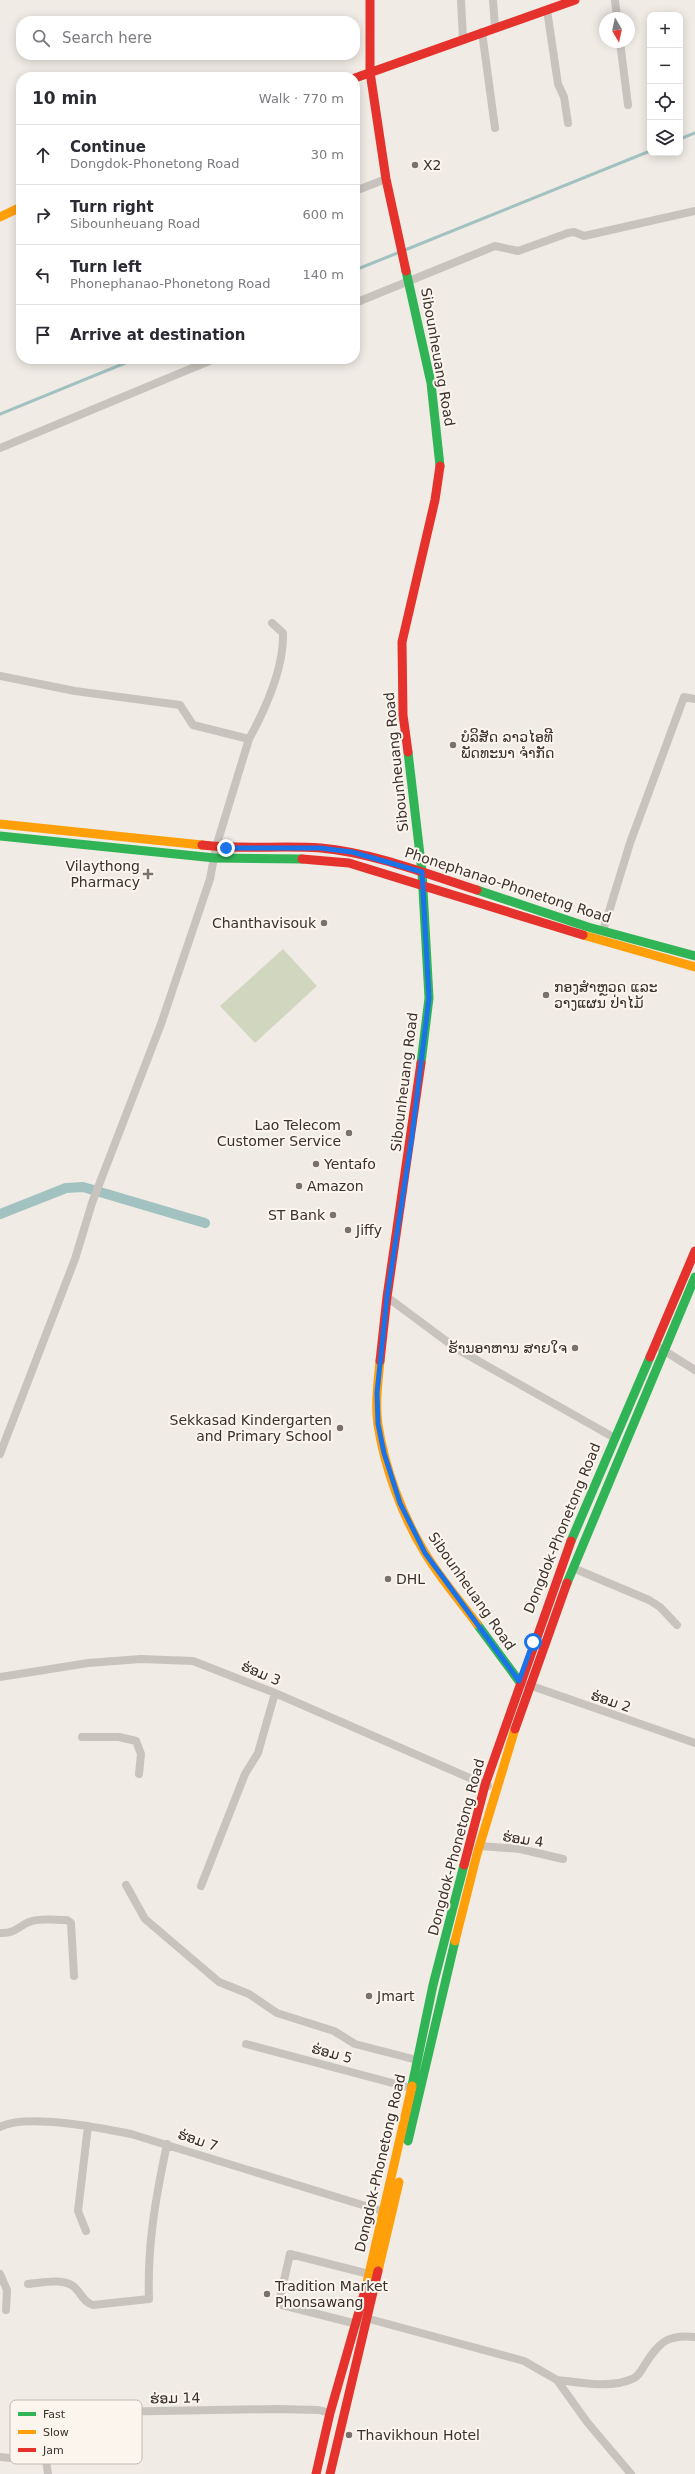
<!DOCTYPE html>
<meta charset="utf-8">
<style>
:root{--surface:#fff;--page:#f2f2f3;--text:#2b2b33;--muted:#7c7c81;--line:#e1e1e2}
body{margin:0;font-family:"DejaVu Sans","Noto Sans Lao",sans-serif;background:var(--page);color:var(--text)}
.controls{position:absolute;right:12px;top:12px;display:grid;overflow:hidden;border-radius:8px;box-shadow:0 2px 10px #0003}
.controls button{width:36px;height:36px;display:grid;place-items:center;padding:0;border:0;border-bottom:1px solid var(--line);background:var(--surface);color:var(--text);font:20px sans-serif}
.compass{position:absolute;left:599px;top:12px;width:36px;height:36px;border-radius:50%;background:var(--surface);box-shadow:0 2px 10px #0003;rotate:171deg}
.stop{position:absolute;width:12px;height:12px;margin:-9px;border:3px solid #1a73e8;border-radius:50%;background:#fff}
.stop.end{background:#1a73e8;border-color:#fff;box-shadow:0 1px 4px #0008}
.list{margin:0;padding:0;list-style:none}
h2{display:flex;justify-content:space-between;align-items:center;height:52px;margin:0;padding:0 16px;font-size:17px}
h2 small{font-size:13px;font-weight:400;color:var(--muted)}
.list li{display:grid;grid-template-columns:26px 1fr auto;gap:12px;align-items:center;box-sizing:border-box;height:60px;padding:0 16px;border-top:1px solid var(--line)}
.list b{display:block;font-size:15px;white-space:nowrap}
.list p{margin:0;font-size:13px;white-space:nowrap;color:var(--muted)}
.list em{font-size:13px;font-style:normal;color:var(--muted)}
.icon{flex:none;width:22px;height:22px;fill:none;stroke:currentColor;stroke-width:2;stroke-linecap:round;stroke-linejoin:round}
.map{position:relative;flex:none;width:695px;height:2474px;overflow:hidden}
.search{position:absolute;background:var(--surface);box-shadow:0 2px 10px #0003;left:16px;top:16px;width:344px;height:44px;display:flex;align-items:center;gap:10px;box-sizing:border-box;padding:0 14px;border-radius:16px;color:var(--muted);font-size:15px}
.panel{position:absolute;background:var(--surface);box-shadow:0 2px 10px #0003;left:16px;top:72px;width:344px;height:292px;border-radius:16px}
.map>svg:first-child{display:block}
.green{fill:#d1d6bf}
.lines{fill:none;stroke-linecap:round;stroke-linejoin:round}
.stream{stroke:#a1c2c1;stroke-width:3}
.canal{stroke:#a1c2c1;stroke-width:10}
.street{stroke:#c9c3be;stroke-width:8}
.fast{stroke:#30b455;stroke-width:9}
.slow{stroke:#ff9f0a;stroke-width:9}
.jam{stroke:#e5322d;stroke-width:9}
.route{stroke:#1a73e8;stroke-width:5}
.poi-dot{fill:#7a716c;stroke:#fbf5ee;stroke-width:1.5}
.labels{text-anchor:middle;stroke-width:4;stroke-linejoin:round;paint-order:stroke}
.poi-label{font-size:14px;fill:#3b302b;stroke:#fbf5ee;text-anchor:start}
.street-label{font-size:14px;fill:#3b302b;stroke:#fbf5ee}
.key{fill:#fbf5ee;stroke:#c1bab4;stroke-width:1}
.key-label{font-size:11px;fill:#3b302b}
</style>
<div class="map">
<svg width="695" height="2474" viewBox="0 0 695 2474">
<rect width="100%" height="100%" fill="#f0ebe5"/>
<path class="green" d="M283,949L317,986L255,1043L220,1006Z"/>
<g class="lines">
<path class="stream" d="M680,139L695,133
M405,250L650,151
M355,270L400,252
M0,414L135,359"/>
<path class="canal" d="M0,1214L66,1188L83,1187L205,1223"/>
<path class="street" d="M461,0L463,39
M493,0L495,27
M615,0L617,18
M547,10L558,84L564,97L568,123
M482,32L495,128
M620,42L628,105
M355,191L386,179
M355,303L495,246L518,251L568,233L574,232L584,236L695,211
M0,448L214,359
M0,676L75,691L180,705L193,725L249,739L216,847L210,879L161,1024L92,1203L75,1259L0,1454
M249,739C266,708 284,669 283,633L272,623
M603,931L630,843L684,697L695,699
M387,1297L457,1349L613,1437
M660,1348L695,1370
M573,1568L649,1600L660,1607L677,1625
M0,1677L88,1663L141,1659L193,1661L275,1693L488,1786
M526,1684L695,1743
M82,1737H119L136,1741L141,1754L139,1774
M480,1846L520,1849L563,1859
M126,1885L145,1919L219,1982L249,1994L277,2013L334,2031L355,2044L417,2060
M201,1886L245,1774L258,1753L275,1693
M0,1933C17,1934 18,1925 32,1921C42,1918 56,1920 67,1920L71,1923L74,1976
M246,2044L411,2088
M0,2127C26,2113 101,2128 131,2134L382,2211
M86,2231L78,2211L88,2126
M0,2274L7,2290L6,2310
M28,2284C41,2283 62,2278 73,2286C81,2292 83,2302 93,2305L149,2299C147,2245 156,2196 167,2144
M362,2317L524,2361L557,2380L587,2422L631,2474
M361,2325L282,2305L279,2302L290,2254L369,2274
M557,2380C580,2382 610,2389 632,2379C638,2377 641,2371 644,2366C659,2343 666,2334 695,2337
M0,2457L31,2460L45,2459
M48,2474L40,2420L46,2413L277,2409L319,2410L330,2413"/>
<path class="fast" d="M406,271L431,383L440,466
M408,752L422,872L429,998L421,1063
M0,836L215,858L302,859
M477,890L588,927L695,956
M571,1541L650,1357
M567,1583L695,1277
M477,1624L519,1681
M412,2086L433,1985L464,1865
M408,2141L455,1941"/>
<path class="slow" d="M0,217L21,207
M0,824L202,845
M583,935L695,967
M380,1361C378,1382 375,1404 378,1425C385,1469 402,1515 425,1553C440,1578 460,1601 477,1624
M455,1941L477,1854L515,1729
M378,2271L399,2182
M366,2287L412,2086"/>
<path class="jam" d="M370,0V72L386,179L406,271
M355,78L575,0
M408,752L403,715L402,642L435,500L440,466
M202,845C242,850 281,845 321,848C374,853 427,874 477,890
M302,859L349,863L583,935
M650,1357L695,1251
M380,1361L387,1297L421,1063
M515,1729L567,1583
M464,1865L485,1785L571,1541
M316,2474L330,2413L366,2287
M330,2474L378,2271"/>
</g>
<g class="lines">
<path class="route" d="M226,848H320L352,852L422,872L429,998L412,1136L387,1297L377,1393L378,1424L384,1453L400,1503L425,1553L519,1681L533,1642"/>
</g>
<g class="poi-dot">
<circle cx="415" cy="165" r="4"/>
<circle cx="453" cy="745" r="4"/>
<path d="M146 868h4v4h4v4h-4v4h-4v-4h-4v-4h4z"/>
<circle cx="324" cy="923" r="4"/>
<circle cx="546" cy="995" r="4"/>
<circle cx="349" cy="1133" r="4"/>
<circle cx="316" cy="1164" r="4"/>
<circle cx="299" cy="1186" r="4"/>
<circle cx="333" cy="1215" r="4"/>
<circle cx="348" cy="1230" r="4"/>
<circle cx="575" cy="1348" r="4"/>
<circle cx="340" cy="1428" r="4"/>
<circle cx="388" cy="1579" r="4"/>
<circle cx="369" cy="1996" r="4"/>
<circle cx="267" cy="2294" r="4"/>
<circle cx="349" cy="2435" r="4"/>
</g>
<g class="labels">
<g class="poi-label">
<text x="423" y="170">X2</text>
<text x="461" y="742">ບໍລິສັດ ລາວໄອທີ<tspan x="461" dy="16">ພັດທະນາ ຈຳກັດ</tspan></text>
<text x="140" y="871" text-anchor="end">Vilaythong<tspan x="140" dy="16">Pharmacy</tspan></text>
<text x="316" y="928" text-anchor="end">Chanthavisouk</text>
<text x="554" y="992">ກອງສໍາຫຼວດ ແລະ<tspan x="554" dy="16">ວາງແຜນ ປ່າໄມ້</tspan></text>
<text x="341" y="1130" text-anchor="end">Lao Telecom<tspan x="341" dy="16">Customer Service</tspan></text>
<text x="324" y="1169">Yentafo</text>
<text x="307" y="1191">Amazon</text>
<text x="325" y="1220" text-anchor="end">ST Bank</text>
<text x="356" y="1235">Jiffy</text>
<text x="567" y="1353" text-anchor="end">ຮ້ານອາຫານ ສາຍໃຈ</text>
<text x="332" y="1425" text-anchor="end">Sekkasad Kindergarten<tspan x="332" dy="16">and Primary School</tspan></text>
<text x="396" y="1584">DHL</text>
<text x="377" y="2001">Jmart</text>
<text x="275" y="2291">Tradition Market<tspan x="275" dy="16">Phonsawang</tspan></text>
<text x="357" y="2440">Thavikhoun Hotel</text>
</g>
<g class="street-label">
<text transform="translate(438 357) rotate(80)" y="5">Sibounheuang Road</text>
<text transform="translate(396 762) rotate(-96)" y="5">Sibounheuang Road</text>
<text transform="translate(508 885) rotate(18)" y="5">Phonephanao-Phonetong Road</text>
<text transform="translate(404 1082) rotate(-83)" y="5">Sibounheuang Road</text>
<text transform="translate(562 1528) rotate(-68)" y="5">Dongdok-Phonetong Road</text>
<text transform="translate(472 1591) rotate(55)" y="5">Sibounheuang Road</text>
<text transform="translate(261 1673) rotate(23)" y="5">ຮ່ອມ 3</text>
<text transform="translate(611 1701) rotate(19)" y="5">ຮ່ອມ 2</text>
<text transform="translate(523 1839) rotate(9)" y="5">ຮ່ອມ 4</text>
<text transform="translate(456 1847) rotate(-75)" y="5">Dongdok-Phonetong Road</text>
<text transform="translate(332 2053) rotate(15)" y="5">ຮ່ອມ 5</text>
<text transform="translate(198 2140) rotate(19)" y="5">ຮ່ອມ 7</text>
<text transform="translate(380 2163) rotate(-77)" y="5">Dongdok-Phonetong Road</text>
<text transform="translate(175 2398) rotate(-1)" y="5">ຮ່ອມ 14</text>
</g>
</g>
<rect x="10" y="2400" width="132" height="64" rx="6" class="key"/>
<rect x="18" y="2412" width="18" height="4" fill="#30b455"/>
<rect x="18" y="2430" width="18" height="4" fill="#ff9f0a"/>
<rect x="18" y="2448" width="18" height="4" fill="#e5322d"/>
<g class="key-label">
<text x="43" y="2418">Fast</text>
<text x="43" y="2436">Slow</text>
<text x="43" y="2454">Jam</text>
</g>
</svg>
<div class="controls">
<button>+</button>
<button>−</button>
<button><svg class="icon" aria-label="locate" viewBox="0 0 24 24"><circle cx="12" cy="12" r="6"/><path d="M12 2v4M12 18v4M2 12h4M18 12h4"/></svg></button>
<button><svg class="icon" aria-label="layers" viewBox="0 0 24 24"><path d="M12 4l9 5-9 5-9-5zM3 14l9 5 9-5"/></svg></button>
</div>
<svg class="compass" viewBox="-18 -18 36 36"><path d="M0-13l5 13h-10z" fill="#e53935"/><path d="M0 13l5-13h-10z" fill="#7c7c81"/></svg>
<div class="stop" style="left:533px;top:1642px"></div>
<div class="stop end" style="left:226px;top:848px"></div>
<div class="search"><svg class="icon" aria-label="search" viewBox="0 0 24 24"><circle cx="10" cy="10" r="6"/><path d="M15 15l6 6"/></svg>Search here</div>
<section class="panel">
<h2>10 min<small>Walk · 770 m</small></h2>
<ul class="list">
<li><svg class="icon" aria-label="ahead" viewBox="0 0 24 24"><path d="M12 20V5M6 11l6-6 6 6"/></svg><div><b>Continue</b><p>Dongdok-Phonetong Road</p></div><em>30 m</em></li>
<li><svg class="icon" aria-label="right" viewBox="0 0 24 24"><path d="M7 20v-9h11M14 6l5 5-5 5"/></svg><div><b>Turn right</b><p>Sibounheuang Road</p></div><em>600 m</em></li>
<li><svg class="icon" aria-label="left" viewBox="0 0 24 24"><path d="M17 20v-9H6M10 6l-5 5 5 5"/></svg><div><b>Turn left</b><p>Phonephanao-Phonetong Road</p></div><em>140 m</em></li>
<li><svg class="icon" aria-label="arrive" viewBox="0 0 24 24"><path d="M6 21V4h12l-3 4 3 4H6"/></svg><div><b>Arrive at destination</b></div></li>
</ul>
</section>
</div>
